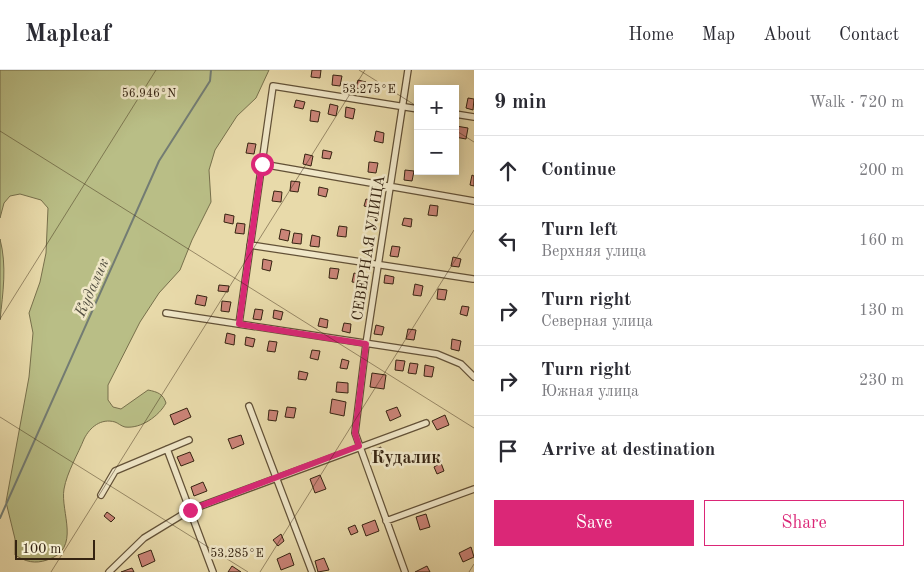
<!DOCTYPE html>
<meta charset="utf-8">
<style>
:root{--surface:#fff;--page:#f2f2f3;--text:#2b2b33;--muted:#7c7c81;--line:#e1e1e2;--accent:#db2777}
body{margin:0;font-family:"Old Standard TT",serif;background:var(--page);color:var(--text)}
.controls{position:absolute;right:15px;top:15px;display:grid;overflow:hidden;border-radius:0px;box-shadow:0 2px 12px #0003}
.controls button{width:45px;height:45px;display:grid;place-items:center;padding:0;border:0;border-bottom:1px solid var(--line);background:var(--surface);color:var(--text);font:25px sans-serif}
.scale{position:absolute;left:15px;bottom:12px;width:80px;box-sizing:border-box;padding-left:5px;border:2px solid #352311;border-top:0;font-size:14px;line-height:18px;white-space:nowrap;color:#352311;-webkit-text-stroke:4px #f0e7c8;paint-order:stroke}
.stop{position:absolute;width:15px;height:15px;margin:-11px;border:4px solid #db2777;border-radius:50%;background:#fff}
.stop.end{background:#db2777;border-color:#fff;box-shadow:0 1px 5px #0008}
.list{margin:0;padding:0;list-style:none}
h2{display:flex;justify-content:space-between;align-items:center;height:65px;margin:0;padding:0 20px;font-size:21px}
h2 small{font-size:16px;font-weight:400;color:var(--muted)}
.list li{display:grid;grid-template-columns:32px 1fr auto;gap:15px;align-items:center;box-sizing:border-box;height:70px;padding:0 20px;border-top:1px solid var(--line)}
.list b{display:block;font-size:19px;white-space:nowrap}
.list p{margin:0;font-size:16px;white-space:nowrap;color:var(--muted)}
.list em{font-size:16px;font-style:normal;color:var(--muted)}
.actions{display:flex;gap:10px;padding:15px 20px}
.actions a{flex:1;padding:11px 0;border:1px solid var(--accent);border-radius:0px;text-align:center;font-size:18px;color:var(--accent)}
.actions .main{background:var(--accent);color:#fff}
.icon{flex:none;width:28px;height:28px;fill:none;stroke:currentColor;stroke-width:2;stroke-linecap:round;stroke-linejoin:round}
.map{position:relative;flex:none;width:474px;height:502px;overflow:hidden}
header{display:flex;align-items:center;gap:30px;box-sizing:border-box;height:70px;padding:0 25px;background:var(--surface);border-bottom:1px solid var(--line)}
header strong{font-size:24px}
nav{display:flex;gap:28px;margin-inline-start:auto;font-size:18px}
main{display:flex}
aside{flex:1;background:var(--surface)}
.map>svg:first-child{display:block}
.green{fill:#b9be86;stroke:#77704c}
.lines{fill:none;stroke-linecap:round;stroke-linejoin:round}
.stream{stroke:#737c73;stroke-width:2}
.building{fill:#cb8478;stroke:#352311}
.street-casing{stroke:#625137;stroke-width:8}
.street{stroke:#f0e7c8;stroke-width:5.5}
.route{stroke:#db2777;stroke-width:6}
.ticks{fill:none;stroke:#352311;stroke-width:1;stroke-opacity:0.45}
.labels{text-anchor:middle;stroke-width:5;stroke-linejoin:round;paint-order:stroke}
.street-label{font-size:15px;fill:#352311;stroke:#f0e7c8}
.water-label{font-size:16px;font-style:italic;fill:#545042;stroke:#f0e7c8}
.quarter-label{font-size:18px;font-weight:bold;fill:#352311;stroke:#f0e7c8}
.ticks-label{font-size:12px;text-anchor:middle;fill:#352311;stroke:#f0e7c8;stroke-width:5;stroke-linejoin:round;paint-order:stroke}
</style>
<header>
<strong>Mapleaf</strong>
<nav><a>Home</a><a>Map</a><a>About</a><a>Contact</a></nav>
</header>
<main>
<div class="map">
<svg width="474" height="502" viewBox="0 0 474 502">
<rect width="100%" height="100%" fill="#e8daaa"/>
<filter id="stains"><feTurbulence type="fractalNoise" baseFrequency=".004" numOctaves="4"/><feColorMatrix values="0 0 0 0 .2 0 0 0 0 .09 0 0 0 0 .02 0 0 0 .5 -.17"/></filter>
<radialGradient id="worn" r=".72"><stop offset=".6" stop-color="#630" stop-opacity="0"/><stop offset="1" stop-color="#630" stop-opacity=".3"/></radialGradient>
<path class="green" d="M0,0H269L256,28L237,46L215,80L209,100L211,132L192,170L180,200L159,223L140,252L108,315V330L113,337L121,339L148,320C158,322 163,324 166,333C159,346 141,359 125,357C121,356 118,353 115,352C101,348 90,357 84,369C78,384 67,402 64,419C60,442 82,479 47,490C35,494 26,492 15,485V469L6,432L29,307L33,263L29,243L40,212L46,183L48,138L41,130L20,124L10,126L4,133L0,148Z
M0,169C7,196 3,222 0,250Z"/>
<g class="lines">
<path class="stream" d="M0,448L159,91L210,11L211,0"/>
</g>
<path class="building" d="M312,0H321L320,8L311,7Z
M333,5L342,6L340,16L332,15Z
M358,10L366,12L365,20L356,18Z
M468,28L474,29L473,40L466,38Z
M296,30L305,32L303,39L294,37Z
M330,34L338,36L336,46L328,44Z
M346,37L355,39L353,49L345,47Z
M311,40L320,42L318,52L310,51Z
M456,56L468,58L466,69L455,67Z
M376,61L384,63L383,73L374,71Z
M248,73L256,74L254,84L246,83Z
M323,80L332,82L330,89L322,88Z
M305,84L313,86L311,96L303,94Z
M369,92L378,93L376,103L368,102Z
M405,100L414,101L412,111L404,110Z
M472,105L474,106V116L470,115Z
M291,111L300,112L298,122L290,121Z
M319,117L328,119L326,127L318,125Z
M274,121L282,122L281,132L272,131Z
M366,129L375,131L373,138L364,136Z
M430,135L438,136L437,146L428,145Z
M225,144L234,146L233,154L224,152Z
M404,148L412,149L411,157L402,155Z
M237,153L245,154L244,164L235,163Z
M339,156L347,157L346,167L337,166Z
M281,159L290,161L288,171L279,169Z
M294,163L302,164L301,174L292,173Z
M312,165L320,167L319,177L310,176Z
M392,176L400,177L398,187L390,186Z
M453,187L461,189L459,197L451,196Z
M263,189L272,191L270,201L262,199Z
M330,198L339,199L337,209L329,208Z
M354,203L361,205L360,213L352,212Z
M385,205L394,207L393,214L384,213Z
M415,214L423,216L421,226L413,225Z
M219,215L229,216L228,222L218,221Z
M438,219L447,220L445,230L437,229Z
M197,225L207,227L205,236L195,234Z
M222,231L231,232L229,242L221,241Z
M462,236L469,237L467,246L460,244Z
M255,239L263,240L261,250L253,249Z
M274,240L283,242L281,250L273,248Z
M320,248L328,250L327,258L318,256Z
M344,253L351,254L350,263L342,261Z
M376,255L384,257L382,265L374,264Z
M408,259L416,260L414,270L406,269Z
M227,263L235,265L234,275L225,273Z
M246,267L255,269L253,277L245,275Z
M452,269L461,271L459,281L451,279Z
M269,271L277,272L275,282L267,281Z
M312,280L320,281L318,290L310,288Z
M342,289L349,291L347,299L340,298Z
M396,290L405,291L403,301L395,300Z
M410,293L418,294L416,304L408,303Z
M425,295L434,297L432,307L424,306Z
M299,301L308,303L306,310L298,309Z
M372,303L386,305L384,319L370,317Z
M337,312L348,313V323L336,322Z
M332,329L346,332L344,346L330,343Z
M287,337L296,338L294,348L285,347Z
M397,337L401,346L390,351L386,341Z
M187,338L191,347L174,355L170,345Z
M269,340L278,341L276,351L268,350Z
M445,345L449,355L437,360L432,351Z
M241,365L244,374L232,379L228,369Z
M381,377L385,389L375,393L371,380Z
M190,382L194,391L181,396L177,387Z
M441,393L444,401L437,404L434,397Z
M320,405L326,419L315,423L310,409Z
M203,412L207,421L194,426L191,417Z
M107,442L115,448L111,452L104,446Z
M426,444L430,457L420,460L416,447Z
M375,450L379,461L366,466L362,455Z
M355,455L358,462L351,465L348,458Z
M281,464L284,471L278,476L273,470Z
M471,477L474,487L463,492L459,483Z
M151,480L155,491L142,497L138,485Z
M290,483L294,495L281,500L277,489Z
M324,488L329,500L318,502L315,491Z
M232,496L241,502H228Z
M427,496L430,502H415Z
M132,498L134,502H121Z"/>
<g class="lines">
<g class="street-casing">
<path id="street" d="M455,44L474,47
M262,94L474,131
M250,175L473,209
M166,243L437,284L461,294L474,307
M239,254L273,16L418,39
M249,336L312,502
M167,379L213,502
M101,425L115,401L189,370
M386,451L474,419
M109,502L144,468L190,440L426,353
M405,502L355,363L366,274L408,0"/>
</g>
<use href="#street" class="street"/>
</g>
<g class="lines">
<path class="route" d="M190,440L359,376L355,363L366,274L239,254L262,94"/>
</g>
<path class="ticks" d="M359,0L418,37M455,60L474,72M0,61L474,358M0,249L156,0M0,347L248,502M51,502L365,0M260,502L474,160M469,502L474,494"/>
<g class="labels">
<g class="street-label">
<text transform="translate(368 178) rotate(-81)" y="5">СЕВЕРНАЯ УЛИЦА</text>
</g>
<g class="water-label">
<text transform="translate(91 217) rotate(-66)" y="6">Кудалик</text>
</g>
<g class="quarter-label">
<text x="406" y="393">Кудалик</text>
</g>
</g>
<g class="ticks-label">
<text x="369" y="23">53.275°E</text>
<text x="149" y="27">56.946°N</text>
<text x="237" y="487">53.285°E</text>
</g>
<rect width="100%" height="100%" filter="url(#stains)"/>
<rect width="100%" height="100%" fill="url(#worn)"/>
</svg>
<div class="controls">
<button>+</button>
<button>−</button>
</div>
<div class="scale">100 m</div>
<div class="stop" style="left:262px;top:94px"></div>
<div class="stop end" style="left:190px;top:440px"></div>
</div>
<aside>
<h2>9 min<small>Walk · 720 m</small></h2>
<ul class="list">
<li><svg class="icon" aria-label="ahead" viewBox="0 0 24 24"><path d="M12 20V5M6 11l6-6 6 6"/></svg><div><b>Continue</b></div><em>200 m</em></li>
<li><svg class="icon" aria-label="left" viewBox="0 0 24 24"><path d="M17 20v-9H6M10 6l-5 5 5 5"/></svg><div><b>Turn left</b><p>Верхняя улица</p></div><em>160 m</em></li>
<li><svg class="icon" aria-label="right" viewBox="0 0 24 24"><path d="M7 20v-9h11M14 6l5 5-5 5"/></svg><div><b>Turn right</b><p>Северная улица</p></div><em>130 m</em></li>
<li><svg class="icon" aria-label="right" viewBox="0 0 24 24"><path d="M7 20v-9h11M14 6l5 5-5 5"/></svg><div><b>Turn right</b><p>Южная улица</p></div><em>230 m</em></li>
<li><svg class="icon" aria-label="arrive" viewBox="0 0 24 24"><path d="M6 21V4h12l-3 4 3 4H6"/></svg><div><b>Arrive at destination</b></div></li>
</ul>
<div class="actions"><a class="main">Save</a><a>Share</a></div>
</aside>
</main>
